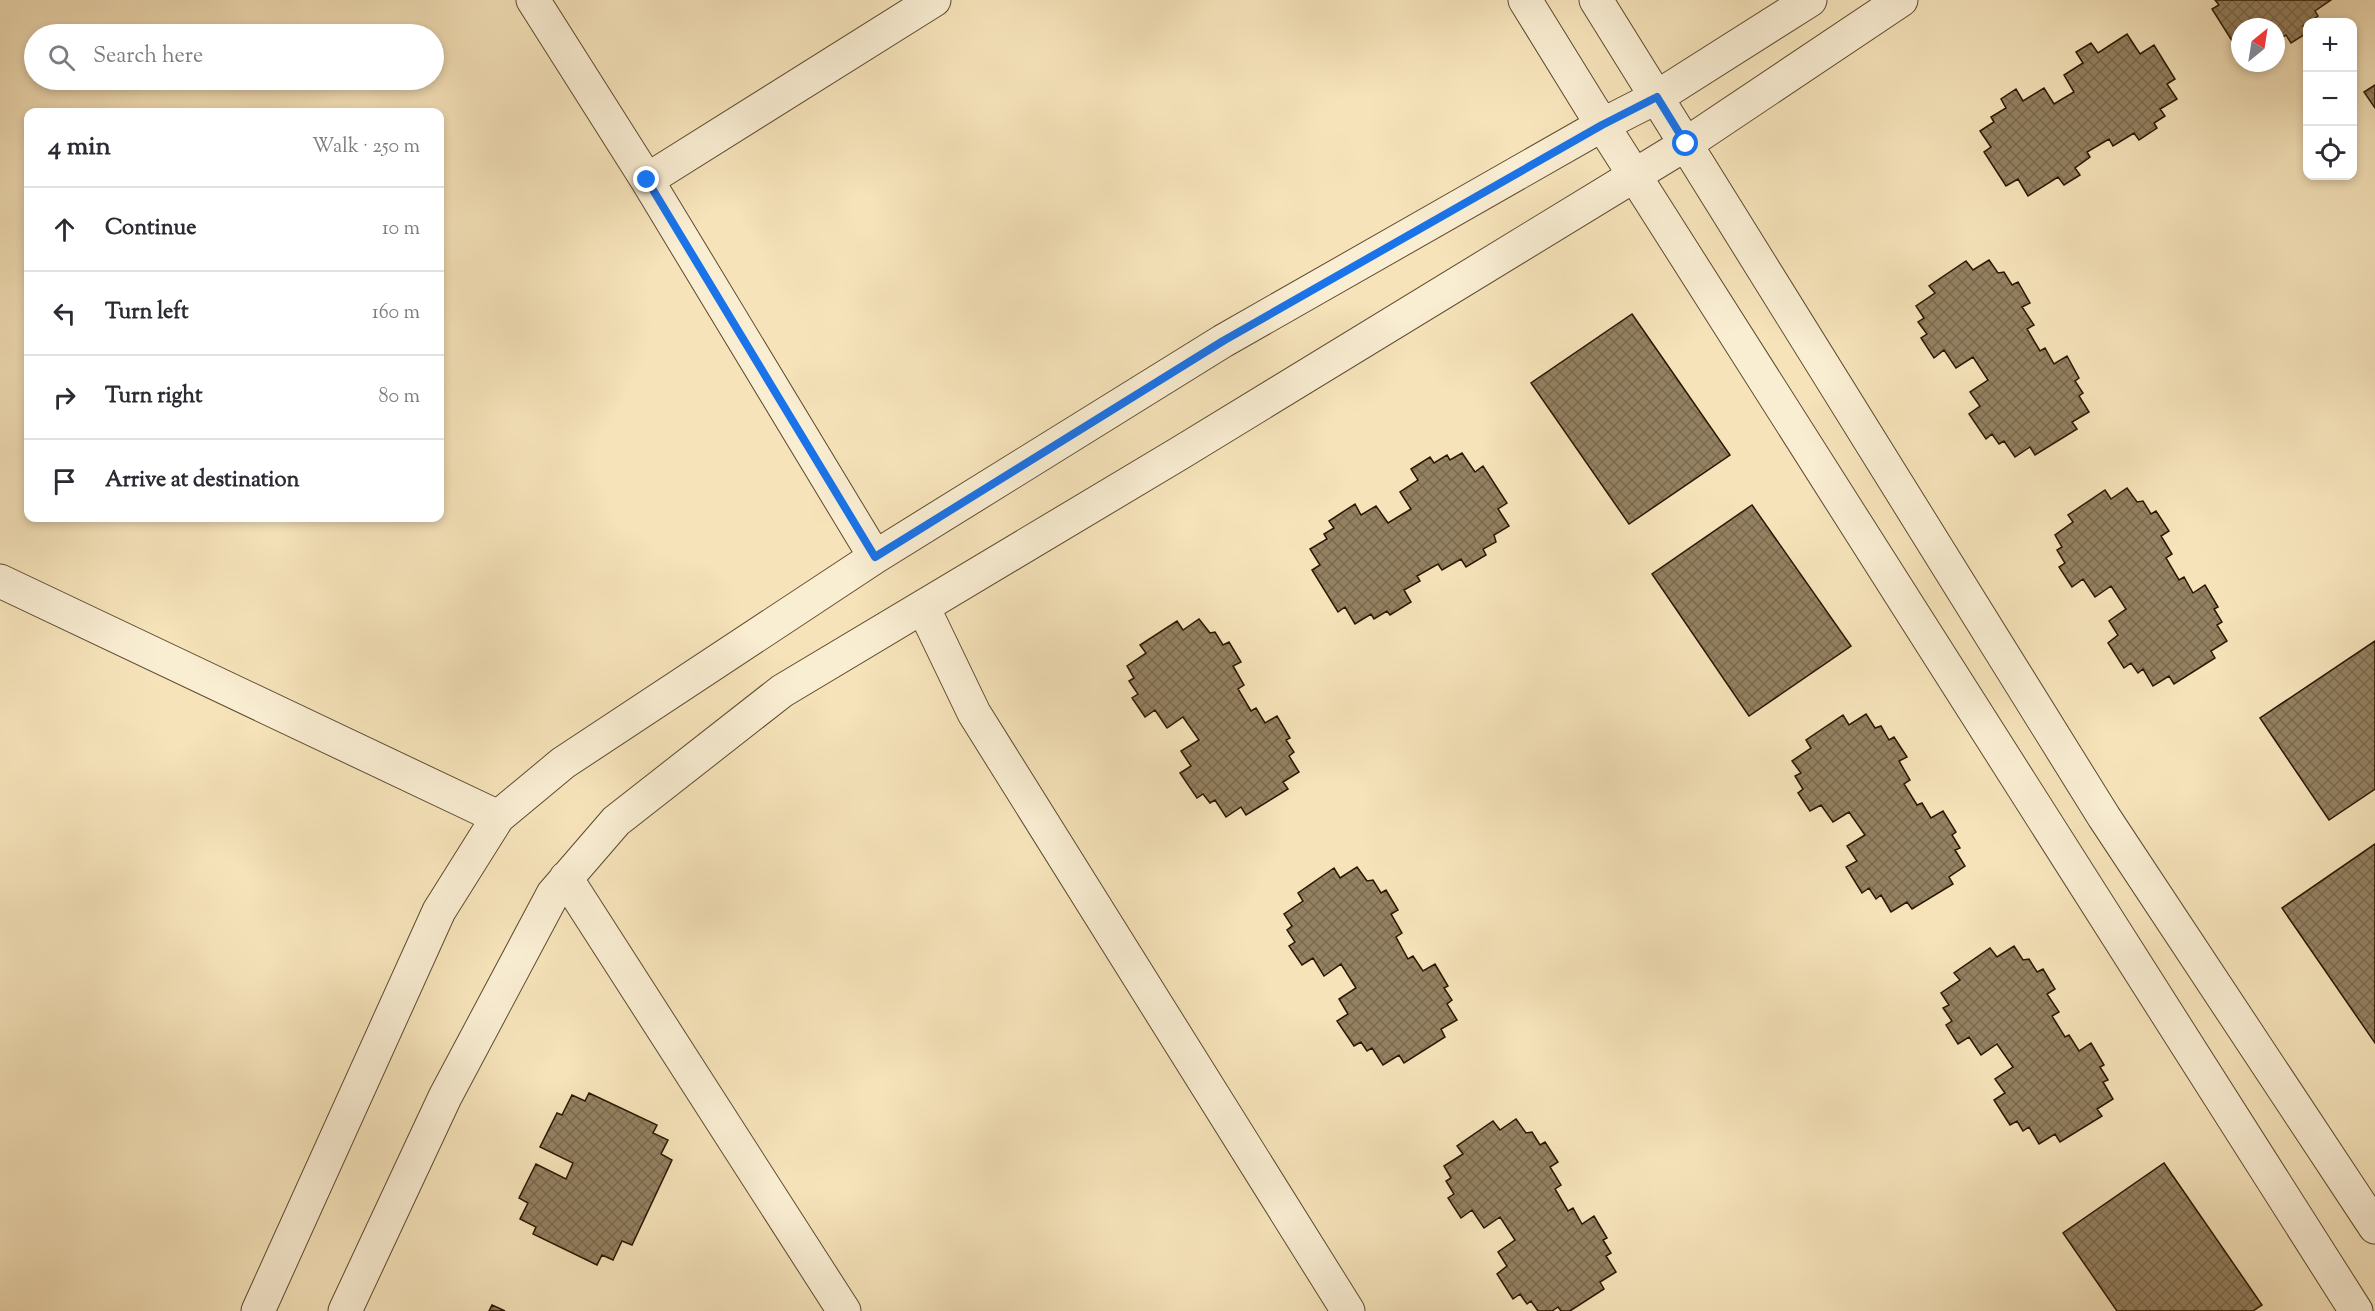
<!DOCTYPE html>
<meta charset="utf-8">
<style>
:root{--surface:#fff;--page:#f2f2f3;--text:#2b2b33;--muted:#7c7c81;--line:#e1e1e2}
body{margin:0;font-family:"Sorts Mill Goudy",serif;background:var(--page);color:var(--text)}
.controls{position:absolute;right:18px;top:18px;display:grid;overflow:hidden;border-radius:12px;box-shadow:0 3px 9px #0003}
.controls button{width:54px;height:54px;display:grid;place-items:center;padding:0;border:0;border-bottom:2px solid var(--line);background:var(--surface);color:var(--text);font:30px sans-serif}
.compass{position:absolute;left:2231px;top:18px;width:54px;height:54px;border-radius:50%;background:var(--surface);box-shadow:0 3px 9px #0003;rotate:30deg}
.stop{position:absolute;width:18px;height:18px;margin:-14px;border:4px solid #1a73e8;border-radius:50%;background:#fff}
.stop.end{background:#1a73e8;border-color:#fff;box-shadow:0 2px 6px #0008}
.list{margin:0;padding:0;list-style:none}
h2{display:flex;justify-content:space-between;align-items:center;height:78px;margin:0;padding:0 24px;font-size:26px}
h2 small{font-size:20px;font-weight:400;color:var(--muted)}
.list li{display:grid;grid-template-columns:39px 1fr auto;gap:18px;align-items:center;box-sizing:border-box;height:84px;padding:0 24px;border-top:2px solid var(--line)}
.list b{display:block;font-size:22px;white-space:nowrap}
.list em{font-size:20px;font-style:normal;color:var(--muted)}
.icon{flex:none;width:33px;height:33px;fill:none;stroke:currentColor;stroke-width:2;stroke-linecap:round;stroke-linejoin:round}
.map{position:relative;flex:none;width:2375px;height:1311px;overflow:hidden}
.search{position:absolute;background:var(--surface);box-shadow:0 3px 9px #0003;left:24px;top:24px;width:420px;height:66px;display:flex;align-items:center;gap:15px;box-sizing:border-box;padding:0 21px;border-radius:33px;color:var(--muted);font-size:22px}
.panel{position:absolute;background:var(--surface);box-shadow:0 3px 9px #0003;left:24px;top:108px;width:420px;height:414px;border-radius:12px}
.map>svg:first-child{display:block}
.building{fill:url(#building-cross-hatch);stroke:#2a1701;stroke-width:1.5}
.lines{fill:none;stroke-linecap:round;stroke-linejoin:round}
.minor-casing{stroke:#5d4a2f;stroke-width:35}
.minor{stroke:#f9edd2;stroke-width:33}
.route{stroke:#1a73e8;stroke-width:8}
</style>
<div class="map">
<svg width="2375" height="1311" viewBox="0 0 2375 1311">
<defs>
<pattern id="building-cross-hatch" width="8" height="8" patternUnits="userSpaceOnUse" patternTransform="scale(1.5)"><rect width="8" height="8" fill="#948161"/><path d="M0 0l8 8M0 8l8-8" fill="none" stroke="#79694e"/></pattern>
</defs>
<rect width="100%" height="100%" fill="#f6e3ba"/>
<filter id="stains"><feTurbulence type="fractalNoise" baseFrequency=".00333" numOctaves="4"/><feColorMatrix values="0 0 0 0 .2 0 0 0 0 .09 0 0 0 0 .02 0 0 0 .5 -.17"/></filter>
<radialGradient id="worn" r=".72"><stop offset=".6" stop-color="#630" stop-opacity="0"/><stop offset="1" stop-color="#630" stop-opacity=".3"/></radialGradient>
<path class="building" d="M2215,0H2331L2315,11L2318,16L2303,26L2307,33L2291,43L2286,35L2276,41V27H2240V40L2234,44L2212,9L2219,5Z
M2127,34L2140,54L2154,45L2175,79L2167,84L2177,99L2160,109L2165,116L2154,123L2157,128L2139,140L2134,133L2113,146L2109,139L2087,152L2090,157L2075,168L2080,175L2064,185L2058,177L2028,196L2018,179L2006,186L1984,152L1991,147L1980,131L1994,122L1991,117L2006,108L2001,99L2016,89L2023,101L2044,88L2054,104L2074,92L2064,75L2083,63L2076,52L2091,43L2098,53Z
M2375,85V108L2364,92Z
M1989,260L1998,273L2004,272L2012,285L2018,282L2030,303L2022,307L2034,325L2027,329L2040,351L2045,348L2054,364L2067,356L2079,378L2075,381L2083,393L2079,396L2089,412L2072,422L2077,429L2035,455L2030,447L2015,457L2004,441L1999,444L1992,434L1986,439L1969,414L1980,406L1970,392L1988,380L1973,357L1956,368L1944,350L1934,358L1921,338L1927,334L1918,322L1924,318L1916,306L1935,293L1929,286L1966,261L1973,270Z
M1632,314L1730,455L1629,524L1531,383Z
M1462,453L1475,472L1483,466L1507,503L1498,509L1509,526L1494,535L1496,542L1483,549L1486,555L1466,567L1461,559L1442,570L1438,564L1417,576L1420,581L1404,590L1411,602L1390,615L1387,611L1374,619L1371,614L1355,624L1345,607L1338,612L1312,570L1320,565L1310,549L1327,539L1324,534L1334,528L1329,521L1355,504L1361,515L1376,506L1388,523L1411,509L1400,492L1418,480L1411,469L1430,457L1434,463L1447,455L1450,460Z
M2127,488L2137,502L2143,501L2151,514L2156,511L2169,531L2161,536L2172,554L2166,558L2179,580L2184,577L2193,593L2205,585L2218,607L2214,609L2222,622L2217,625L2227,641L2211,651L2215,658L2174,684L2169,676L2153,686L2143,669L2138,673L2131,663L2124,668L2108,643L2118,635L2109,621L2126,609L2111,586L2095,597L2083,579L2072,587L2059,567L2065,563L2057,550L2062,547L2055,535L2073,522L2068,515L2105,490L2111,499Z
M1752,505L1851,646L1749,716L1652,574Z
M1199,619L1210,633L1215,632L1223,645L1229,642L1241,662L1233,666L1244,685L1238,689L1251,711L1256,708L1265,723L1277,716L1290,738L1286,740L1294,752L1289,756L1299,772L1283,782L1288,789L1246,815L1241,807L1226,817L1215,800L1210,803L1203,794L1197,798L1180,773L1191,766L1181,751L1199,740L1183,717L1167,728L1155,710L1145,717L1132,698L1138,694L1129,681L1134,678L1127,666L1146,653L1140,645L1177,621L1183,630Z
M2375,641V789L2329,820L2260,718Z
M1866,714L1875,728L1881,726L1889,740L1894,737L1907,757L1899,761L1910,780L1904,784L1917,805L1922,803L1931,818L1943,811L1956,832L1952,835L1960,848L1955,850L1965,866L1949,877L1953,884L1912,909L1907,902L1891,912L1881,895L1876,899L1869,888L1862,893L1846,867L1857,861L1847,846L1865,835L1849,812L1833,822L1821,805L1810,811L1798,793L1803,789L1795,776L1801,773L1792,761L1811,748L1806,740L1843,715L1849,725Z
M2375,844V1043L2282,908Z
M1357,867L1367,881L1373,880L1381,893L1386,890L1398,910L1391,914L1402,933L1396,937L1408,959L1413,956L1423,971L1435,964L1448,986L1444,988L1452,1000L1447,1004L1457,1020L1441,1029L1445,1037L1404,1063L1399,1055L1383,1065L1372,1048L1367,1051L1361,1042L1354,1046L1337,1021L1348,1014L1339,999L1356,988L1341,964L1324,976L1313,958L1302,965L1289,946L1295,942L1287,930L1292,926L1284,914L1303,901L1298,893L1334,868L1340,878Z
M2014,946L2023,960L2029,959L2037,972L2043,969L2055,989L2047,994L2059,1012L2052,1016L2065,1037L2069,1035L2079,1051L2091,1043L2104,1065L2100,1067L2108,1080L2103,1082L2113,1099L2097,1109L2102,1116L2060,1142L2055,1134L2039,1144L2029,1127L2023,1131L2017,1121L2010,1125L1994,1100L2005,1093L1995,1079L2013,1067L1997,1044L1981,1055L1969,1037L1958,1044L1946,1025L1952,1021L1943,1008L1949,1005L1941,993L1960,980L1954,973L1990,948L1997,957Z
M589,1093L657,1125L653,1133L668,1140L661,1154L672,1160L632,1245L622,1241L613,1260L602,1255L597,1265L533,1234L536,1227L520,1219L528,1203L519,1198L536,1164L566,1179L573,1163L540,1147L557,1113L562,1115L572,1095L585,1101Z
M1516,1119L1526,1133L1532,1132L1540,1145L1545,1142L1558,1162L1550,1167L1561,1185L1555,1189L1568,1211L1573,1208L1582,1224L1594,1216L1607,1238L1603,1240L1611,1253L1606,1256L1616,1272L1600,1282L1604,1289L1570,1311H1561L1558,1307L1552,1311H1538L1531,1301L1527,1304L1520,1294L1513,1299L1497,1274L1507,1266L1498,1252L1515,1240L1500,1217L1484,1228L1472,1210L1461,1218L1448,1198L1454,1194L1446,1181L1451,1178L1444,1166L1463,1154L1457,1146L1493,1121L1500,1130Z
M2164,1163L2262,1305L2253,1311H2117L2063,1233Z
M492,1305L505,1311H489Z"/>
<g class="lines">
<g class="minor-casing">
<path id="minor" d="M533,0L647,180L875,557
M1525,0L1591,107L2356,1311
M1596,0L2104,817L2375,1227
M647,180L934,0
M0,581L498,817
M923,607L974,713L1348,1311
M566,878L844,1311
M258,1311L439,911L498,817L563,763L875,557L1223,341L1602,125L1657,97L1810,0
M345,1311L445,1097L553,894L616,821L782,691L1180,453L1686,144L1901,0"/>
</g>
<use href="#minor" class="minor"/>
</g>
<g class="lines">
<path class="route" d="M647,180L875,557L1223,341L1602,125L1657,97L1686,144"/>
</g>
<rect width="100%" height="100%" filter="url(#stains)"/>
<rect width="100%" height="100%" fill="url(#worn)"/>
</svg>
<div class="controls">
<button>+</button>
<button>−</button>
<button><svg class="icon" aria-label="locate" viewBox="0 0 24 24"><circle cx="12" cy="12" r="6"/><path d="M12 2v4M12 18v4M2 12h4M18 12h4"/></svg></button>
</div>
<svg class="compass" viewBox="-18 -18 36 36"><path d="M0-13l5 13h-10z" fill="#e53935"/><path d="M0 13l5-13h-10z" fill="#7c7c81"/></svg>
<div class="stop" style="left:1686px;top:144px"></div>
<div class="stop end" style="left:647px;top:180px"></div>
<div class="search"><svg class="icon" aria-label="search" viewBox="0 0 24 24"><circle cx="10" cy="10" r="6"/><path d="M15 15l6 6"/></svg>Search here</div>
<section class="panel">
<h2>4 min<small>Walk · 250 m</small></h2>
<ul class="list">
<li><svg class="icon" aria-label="ahead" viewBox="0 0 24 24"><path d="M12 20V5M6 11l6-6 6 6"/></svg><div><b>Continue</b></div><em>10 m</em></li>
<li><svg class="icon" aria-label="left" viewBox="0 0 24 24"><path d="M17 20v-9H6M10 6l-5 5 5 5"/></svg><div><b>Turn left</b></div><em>160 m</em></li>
<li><svg class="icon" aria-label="right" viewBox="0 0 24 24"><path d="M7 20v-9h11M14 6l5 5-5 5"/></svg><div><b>Turn right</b></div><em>80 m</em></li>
<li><svg class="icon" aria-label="arrive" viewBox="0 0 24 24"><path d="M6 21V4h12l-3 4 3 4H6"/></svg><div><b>Arrive at destination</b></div></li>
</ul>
</section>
</div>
